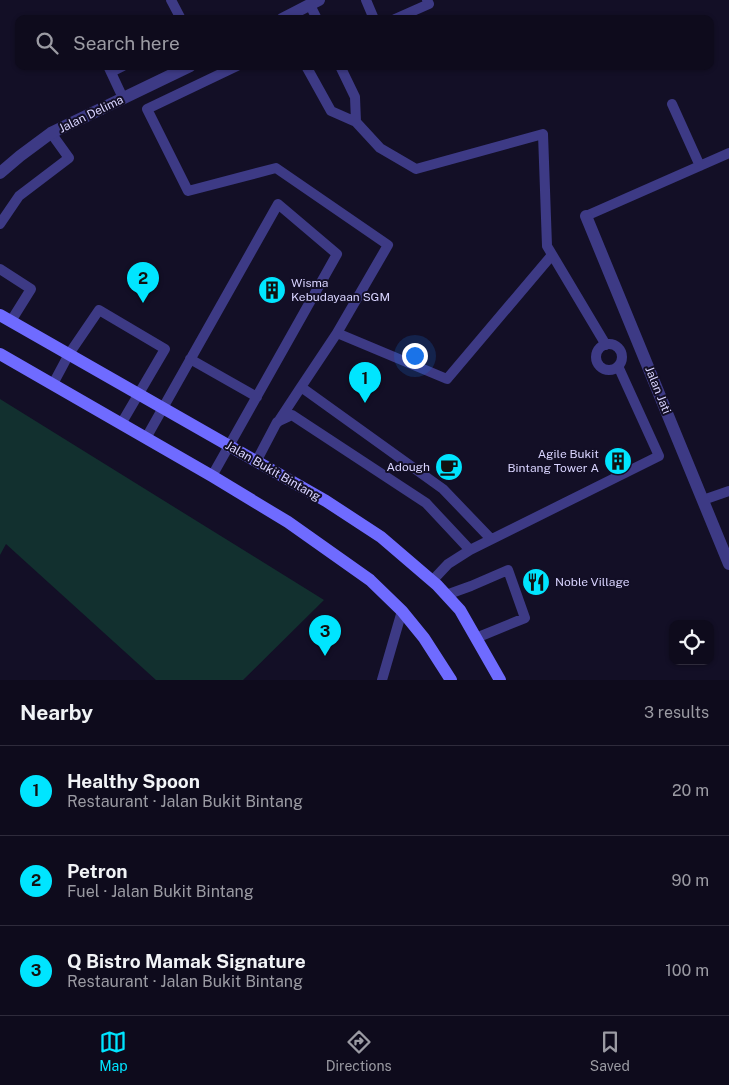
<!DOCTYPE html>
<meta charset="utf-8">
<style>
:root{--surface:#0e0b1c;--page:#1c1929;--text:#f1f3f6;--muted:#9b9ba3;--line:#2e2b3b;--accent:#00e5ff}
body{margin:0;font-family:"Public Sans",sans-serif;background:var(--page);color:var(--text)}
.controls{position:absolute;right:15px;bottom:15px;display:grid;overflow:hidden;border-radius:10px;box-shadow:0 1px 4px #0004}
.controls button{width:45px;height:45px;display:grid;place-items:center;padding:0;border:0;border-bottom:1px solid var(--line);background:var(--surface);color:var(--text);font:25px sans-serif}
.you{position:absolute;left:414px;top:355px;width:18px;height:18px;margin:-12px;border:4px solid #fff;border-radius:50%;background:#1a73e8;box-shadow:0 0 0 8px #1a73e833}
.badge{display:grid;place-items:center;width:32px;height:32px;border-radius:50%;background:var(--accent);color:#111;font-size:16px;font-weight:700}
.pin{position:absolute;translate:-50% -41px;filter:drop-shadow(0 1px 2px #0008)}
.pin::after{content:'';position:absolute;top:26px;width:18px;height:15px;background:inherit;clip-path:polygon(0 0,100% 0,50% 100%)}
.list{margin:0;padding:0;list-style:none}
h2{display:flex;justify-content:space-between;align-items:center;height:65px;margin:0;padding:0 20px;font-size:21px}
h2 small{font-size:16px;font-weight:400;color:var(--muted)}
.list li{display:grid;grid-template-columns:32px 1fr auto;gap:15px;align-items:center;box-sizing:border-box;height:90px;padding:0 20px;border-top:1px solid var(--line)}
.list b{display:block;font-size:19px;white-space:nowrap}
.list p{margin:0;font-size:16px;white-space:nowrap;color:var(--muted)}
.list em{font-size:16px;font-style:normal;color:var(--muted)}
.icon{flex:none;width:28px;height:28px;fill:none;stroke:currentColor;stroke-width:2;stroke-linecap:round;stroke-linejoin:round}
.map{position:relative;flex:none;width:729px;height:680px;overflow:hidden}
.search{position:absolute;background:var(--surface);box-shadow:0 1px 4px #0004;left:15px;right:15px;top:15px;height:55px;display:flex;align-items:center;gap:12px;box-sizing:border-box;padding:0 18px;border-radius:10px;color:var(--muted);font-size:19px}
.sheet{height:335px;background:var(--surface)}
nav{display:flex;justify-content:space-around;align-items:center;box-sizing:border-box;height:70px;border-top:1px solid var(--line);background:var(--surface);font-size:14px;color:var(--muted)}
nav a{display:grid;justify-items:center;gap:2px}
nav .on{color:var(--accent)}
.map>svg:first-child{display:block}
.green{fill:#12302f}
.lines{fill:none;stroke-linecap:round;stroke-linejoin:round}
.service{stroke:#3d3a85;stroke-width:10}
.minor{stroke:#3d3a85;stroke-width:12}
.secondary{stroke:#6f6bff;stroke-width:12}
.labels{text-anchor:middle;stroke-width:4;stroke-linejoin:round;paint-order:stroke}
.street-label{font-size:12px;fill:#d9d4ff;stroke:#130f26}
.poi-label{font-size:12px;fill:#d9d4ff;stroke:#130f26;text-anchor:start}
</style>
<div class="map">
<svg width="729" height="680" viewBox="0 0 729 680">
<rect width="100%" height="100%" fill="#130f26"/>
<path class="green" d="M0,399L324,600L243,680H156L6,544L0,555Z"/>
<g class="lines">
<path class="service" d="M171,0L181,19
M366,0L374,19
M310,5L317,19
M395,19L429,4L427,0
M108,66L123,98
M237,66L147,109L188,191L276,168L388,245L337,333L301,387
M306,66L331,111L356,122L380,148L416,169L543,134L547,246L606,345
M340,66L355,97L356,122
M111,72L123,66
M672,104L700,166
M586,216L729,153
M0,224L19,196L69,158L51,133
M0,269L31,289L11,321
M337,333L447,379L552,255
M596 357a13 13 0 1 1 26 0a13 13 0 1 1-26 0Z
M190,359L257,397
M53,384L69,354L99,310L165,349L121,424
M278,422L301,387L443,489L491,539
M146,438L278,204L337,254L212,476
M256,462L277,422L292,415L426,503L470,550L448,564L432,581
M703,500L729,491
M470,550L659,456L618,366
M446,595L471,586L508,570L525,618L476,638
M382,680L402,611"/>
<path class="minor" d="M282,19L319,0
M0,173L20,156L51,133L190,66
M586,216L729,564"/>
<path class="secondary" d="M0,315L326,501L381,537L437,585L460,610L500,680
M0,354L212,476L288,522L370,580L402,611L424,638L451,680"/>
</g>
<defs>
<g id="building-disc" transform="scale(1.4375)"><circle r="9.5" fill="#00e5ff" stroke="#130f26"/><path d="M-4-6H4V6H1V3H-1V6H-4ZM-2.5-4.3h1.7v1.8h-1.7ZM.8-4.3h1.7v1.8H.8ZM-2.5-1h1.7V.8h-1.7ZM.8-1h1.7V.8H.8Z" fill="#111"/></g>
<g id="cafe-disc" transform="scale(1.4375)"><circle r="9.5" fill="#00e5ff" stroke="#130f26"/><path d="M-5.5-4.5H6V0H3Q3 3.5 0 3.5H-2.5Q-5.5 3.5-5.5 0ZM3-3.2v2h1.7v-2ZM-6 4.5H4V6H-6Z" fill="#111"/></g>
<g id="restaurant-disc" transform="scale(1.4375)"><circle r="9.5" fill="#00e5ff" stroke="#130f26"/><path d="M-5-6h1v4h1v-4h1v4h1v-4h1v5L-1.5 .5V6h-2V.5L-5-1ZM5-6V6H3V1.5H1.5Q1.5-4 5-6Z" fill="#111"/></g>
</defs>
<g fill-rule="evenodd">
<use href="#building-disc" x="272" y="290"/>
<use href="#building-disc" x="618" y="461"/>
<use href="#cafe-disc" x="449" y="467"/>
<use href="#restaurant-disc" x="536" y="582"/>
</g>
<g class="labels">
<g class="street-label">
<text transform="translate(91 114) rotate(-26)" y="4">Jalan Delima</text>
<text transform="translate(658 390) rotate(68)" y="4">Jalan Jati</text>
<text transform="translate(273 471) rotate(30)" y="4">Jalan Bukit Bintang</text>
</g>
<g class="poi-label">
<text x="291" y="287">Wisma<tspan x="291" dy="14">Kebudayaan SGM</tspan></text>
<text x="599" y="458" text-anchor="end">Agile Bukit<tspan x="599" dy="14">Bintang Tower A</tspan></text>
<text x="430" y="471" text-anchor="end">Adough</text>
<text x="555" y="586">Noble Village</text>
</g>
</g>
</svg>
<div class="controls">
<button><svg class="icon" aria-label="locate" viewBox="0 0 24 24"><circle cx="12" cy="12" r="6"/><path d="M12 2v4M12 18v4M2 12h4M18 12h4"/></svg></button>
</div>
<div class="you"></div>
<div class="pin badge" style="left:365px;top:403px">1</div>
<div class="pin badge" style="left:143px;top:303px">2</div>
<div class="pin badge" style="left:325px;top:656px">3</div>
<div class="search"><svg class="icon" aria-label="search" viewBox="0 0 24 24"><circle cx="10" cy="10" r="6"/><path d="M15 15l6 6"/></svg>Search here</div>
</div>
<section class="sheet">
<h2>Nearby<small>3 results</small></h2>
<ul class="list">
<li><span class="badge">1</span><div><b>Healthy Spoon</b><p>Restaurant · Jalan Bukit Bintang</p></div><em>20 m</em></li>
<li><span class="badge">2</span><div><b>Petron</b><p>Fuel · Jalan Bukit Bintang</p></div><em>90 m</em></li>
<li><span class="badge">3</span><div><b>Q Bistro Mamak Signature</b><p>Restaurant · Jalan Bukit Bintang</p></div><em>100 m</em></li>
</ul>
</section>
<nav>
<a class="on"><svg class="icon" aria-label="map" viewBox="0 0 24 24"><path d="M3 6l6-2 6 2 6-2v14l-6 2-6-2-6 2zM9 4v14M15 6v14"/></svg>Map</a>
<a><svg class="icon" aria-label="directions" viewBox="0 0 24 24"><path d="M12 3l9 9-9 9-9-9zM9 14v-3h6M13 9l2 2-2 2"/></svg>Directions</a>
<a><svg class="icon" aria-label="saved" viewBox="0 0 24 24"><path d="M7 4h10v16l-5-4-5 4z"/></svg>Saved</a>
</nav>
